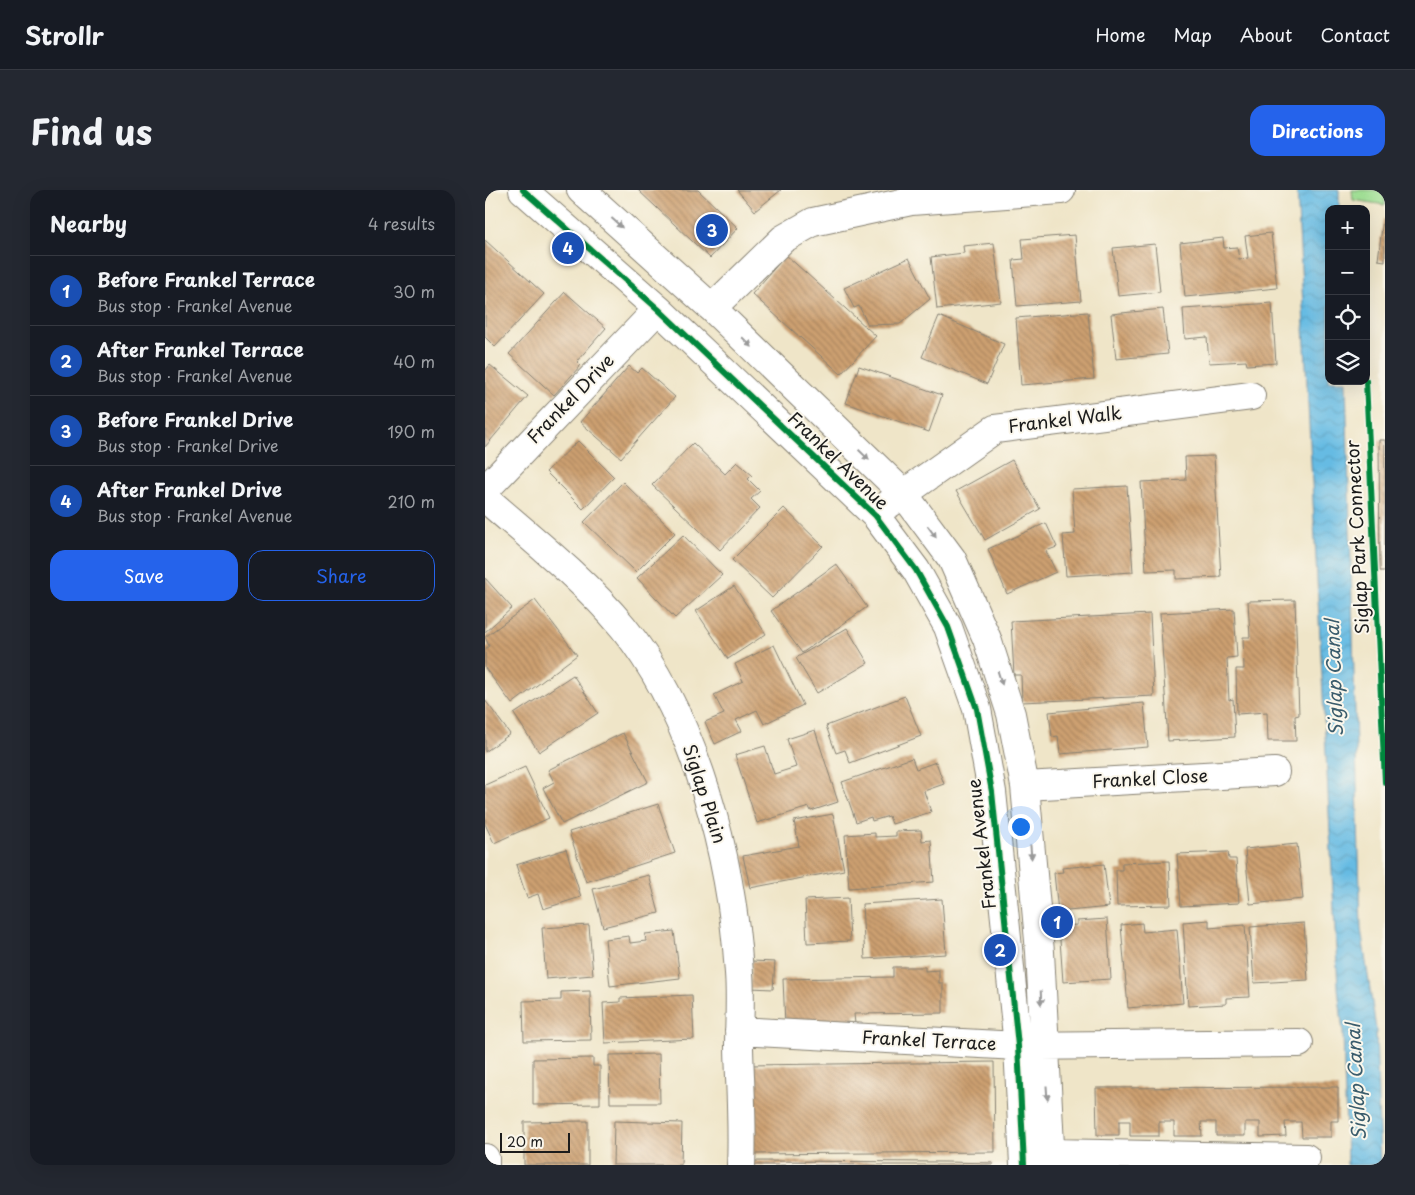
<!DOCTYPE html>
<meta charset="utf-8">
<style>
:root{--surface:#171b24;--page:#242831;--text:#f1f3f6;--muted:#9ea1a6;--line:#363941;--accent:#2563eb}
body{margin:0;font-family:"Playpen Sans",sans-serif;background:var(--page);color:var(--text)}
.controls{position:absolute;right:15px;top:15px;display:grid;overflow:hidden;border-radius:10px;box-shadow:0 5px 20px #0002}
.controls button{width:45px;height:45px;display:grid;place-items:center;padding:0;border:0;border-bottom:1px solid var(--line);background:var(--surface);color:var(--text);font:25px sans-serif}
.scale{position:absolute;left:15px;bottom:12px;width:70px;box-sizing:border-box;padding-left:5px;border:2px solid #1c1c1c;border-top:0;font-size:14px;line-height:18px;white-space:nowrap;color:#1c1c1c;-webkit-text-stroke:4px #fbf7ec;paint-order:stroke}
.you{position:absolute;left:535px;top:636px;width:18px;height:18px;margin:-12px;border:4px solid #fff;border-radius:50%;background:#1a73e8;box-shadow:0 0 0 8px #1a73e833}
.badge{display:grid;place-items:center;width:32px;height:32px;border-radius:50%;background:var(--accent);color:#fff;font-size:16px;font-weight:700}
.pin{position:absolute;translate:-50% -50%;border:2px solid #fff;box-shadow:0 1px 5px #0006}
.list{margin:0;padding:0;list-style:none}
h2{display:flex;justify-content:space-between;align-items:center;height:65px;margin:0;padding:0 20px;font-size:21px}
h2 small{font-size:16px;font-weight:400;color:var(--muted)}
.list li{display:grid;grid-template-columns:32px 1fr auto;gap:15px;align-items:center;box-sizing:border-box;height:70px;padding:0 20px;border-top:1px solid var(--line)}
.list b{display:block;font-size:19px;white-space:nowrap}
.list p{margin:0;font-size:16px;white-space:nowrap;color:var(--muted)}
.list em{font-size:16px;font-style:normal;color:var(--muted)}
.actions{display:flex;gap:10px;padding:15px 20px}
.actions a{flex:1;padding:11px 0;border:1px solid var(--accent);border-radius:15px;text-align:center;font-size:18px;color:var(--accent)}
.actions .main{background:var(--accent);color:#fff}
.icon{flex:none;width:28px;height:28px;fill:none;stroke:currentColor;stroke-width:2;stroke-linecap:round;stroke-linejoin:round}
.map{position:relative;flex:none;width:900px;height:975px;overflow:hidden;border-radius:15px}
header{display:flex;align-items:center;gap:30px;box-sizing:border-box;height:70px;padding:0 25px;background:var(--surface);border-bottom:1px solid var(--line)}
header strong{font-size:24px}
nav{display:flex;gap:28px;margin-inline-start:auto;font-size:18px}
.intro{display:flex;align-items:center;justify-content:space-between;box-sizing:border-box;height:120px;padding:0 30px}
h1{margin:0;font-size:35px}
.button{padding:12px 22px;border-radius:15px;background:var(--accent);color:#fff;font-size:18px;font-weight:700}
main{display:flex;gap:30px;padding:0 30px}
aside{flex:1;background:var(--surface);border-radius:15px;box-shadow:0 5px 20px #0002}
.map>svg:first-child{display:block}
.green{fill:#9ede93;stroke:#5d7d58}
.water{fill:url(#water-waves);stroke:#416c80}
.building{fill:url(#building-back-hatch)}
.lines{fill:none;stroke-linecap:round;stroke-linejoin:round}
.minor-casing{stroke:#868072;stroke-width:30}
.minor{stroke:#fff;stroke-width:28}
.cycleway-casing{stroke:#fbf7ec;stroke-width:9}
.cycleway{stroke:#00873e;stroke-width:6}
.oneway{fill:#999}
.labels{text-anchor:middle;stroke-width:4;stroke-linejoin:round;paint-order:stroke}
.street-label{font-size:18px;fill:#1c1c1c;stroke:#fbf7ec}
.water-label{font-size:19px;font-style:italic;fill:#3a5c6c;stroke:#fbf7ec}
</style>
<header>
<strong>Strollr</strong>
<nav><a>Home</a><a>Map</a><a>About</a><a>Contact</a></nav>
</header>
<div class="intro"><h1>Find us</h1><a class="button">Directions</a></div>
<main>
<aside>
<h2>Nearby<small>4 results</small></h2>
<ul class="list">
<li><span class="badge" style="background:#1a4fb4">1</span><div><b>Before Frankel Terrace</b><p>Bus stop · Frankel Avenue</p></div><em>30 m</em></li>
<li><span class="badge" style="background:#1a4fb4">2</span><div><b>After Frankel Terrace</b><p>Bus stop · Frankel Avenue</p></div><em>40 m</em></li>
<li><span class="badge" style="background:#1a4fb4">3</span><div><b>Before Frankel Drive</b><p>Bus stop · Frankel Drive</p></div><em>190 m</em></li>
<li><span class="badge" style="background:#1a4fb4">4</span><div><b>After Frankel Drive</b><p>Bus stop · Frankel Avenue</p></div><em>210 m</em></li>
</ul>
<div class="actions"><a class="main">Save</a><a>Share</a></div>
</aside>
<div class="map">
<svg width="900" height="975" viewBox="0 0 900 975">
<defs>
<pattern id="water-waves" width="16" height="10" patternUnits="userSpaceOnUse" patternTransform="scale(1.25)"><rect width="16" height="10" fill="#66bbe3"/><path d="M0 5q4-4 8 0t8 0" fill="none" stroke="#58a0c2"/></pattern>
<pattern id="building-back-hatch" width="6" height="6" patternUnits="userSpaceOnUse" patternTransform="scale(1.25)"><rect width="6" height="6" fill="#cda071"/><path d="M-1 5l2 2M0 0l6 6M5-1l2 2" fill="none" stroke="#a6825c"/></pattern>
</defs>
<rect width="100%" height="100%" fill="#fbf7ec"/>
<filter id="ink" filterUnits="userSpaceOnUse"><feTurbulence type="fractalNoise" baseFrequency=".02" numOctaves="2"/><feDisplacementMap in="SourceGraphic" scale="10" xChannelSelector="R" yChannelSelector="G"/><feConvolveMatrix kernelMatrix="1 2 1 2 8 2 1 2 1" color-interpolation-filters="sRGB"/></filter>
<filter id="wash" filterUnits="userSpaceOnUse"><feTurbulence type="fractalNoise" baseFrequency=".0096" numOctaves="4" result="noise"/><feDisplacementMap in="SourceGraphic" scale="20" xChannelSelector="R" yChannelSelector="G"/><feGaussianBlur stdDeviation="1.12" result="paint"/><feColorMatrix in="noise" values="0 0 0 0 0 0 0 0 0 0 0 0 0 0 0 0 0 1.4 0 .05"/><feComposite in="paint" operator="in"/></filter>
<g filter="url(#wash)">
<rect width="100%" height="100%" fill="#efe5c8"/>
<path class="green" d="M867,0H900V15L868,10Z"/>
<path class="water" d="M812,0H854V19H844V191H861L876,739L891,839L895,975H862L858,842L853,798Z"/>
<g id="blocks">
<path class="building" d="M153,0H213L253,38L225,68Z
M252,0H296L270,21Z
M898,29H900V71L893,70Z
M786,43L792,98L700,107L695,53L738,48L739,58L752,57L754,69L763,68L760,46Z
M590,45L596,111L532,116L528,70L539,69L537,49Z
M0,50L59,104L10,157L0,147Z
M509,53L516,112L452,119L446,67L479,63L478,56Z
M670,54L675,102L633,106L628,58Z
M301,65L391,146L356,184L267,104Z
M424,68L445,109L415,134L383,135L374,116L369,118L359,98Z
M80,102L121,138L92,171L96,175L69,205L24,164Z
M787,113L791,173L762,175L761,171L724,173L722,147L700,149L698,119Z
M678,119L683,164L631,169L626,124Z
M603,122L609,189L536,195L531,128Z
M454,126L519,154L502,194L437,167Z
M5,175L43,206L0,257V181Z
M144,176L152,183L157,178L190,207L136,268L95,232Z
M374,176L457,205L444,242L361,213Z
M894,250H900V381H895Z
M93,251L129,287L98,319L61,282Z
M208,253L240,284L252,272L267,285L263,289L275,301L266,309L275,318L235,360L167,295Z
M729,266L736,387L691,389V380L661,381L656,292L701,290L700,267Z
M527,270L555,319L500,350L471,301Z
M138,292L190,343L151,382L99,332Z
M642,296L648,382L581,386L578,345L590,344L587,299Z
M299,318L338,356L287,408L247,370Z
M561,333L572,357L561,361L571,382L522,404L503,359Z
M198,345L237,385L190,428L152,388Z
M351,374L382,417L317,463L286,421Z
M0,388L27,418L0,442Z
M249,396L281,444L243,469L211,421Z
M50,410L92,465L27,514L0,478V459L4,456L0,447Z
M810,410L814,525L810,526L811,551H783L782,522L752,524L751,479H759L758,447H765L763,411Z
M749,419L752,467L742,468L744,510L748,509L750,547L683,551L675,423Z
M665,424L669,506L537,512L536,485H529L526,431Z
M362,438L383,473L332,503L311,468Z
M289,455L318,515L279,534L272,520L251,530L257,541L230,554L220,532L239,524L229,505L258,491L250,474Z
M88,485L113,523L54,562L29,524Z
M420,506L436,546L365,573L360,560L351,563L341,536Z
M0,510L25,544L0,562Z
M659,513L663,557L575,564L573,546L567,547L564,522Z
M330,540L353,612L326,621L324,617L272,633L250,565L280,556L289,584L311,577L302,549Z
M138,543L163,592L77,634L58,598L69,592L63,580Z
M427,568L431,579L451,572L459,594L439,601L446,622L407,634L404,626L387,631L386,627L371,632L357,592Z
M40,577L64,628L9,653L0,634V595Z
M173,614L190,663L101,692L84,642Z
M348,624L359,680L265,698L258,666L314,656L309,631Z
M436,640L437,651L446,650L449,692L364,698L360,645L390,643V647L411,646V641Z
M812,654L818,709L765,714L760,659Z
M81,659L96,707L58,719L53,704L42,708L31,675Z
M743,662L744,669H751L754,713L696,716L692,664Z
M684,671L686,715L632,716L631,680H637V673Z
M619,674L624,717L573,722L569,683L578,682L577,678Z
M164,685L174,723L118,737L108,699Z
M363,708L365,751L322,753L320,710Z
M457,709L461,764L380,769L377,714Z
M622,729L626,789L578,792L574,736L592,735V731Z
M724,730V738L760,735L765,807L741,808V814L703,816L698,732Z
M657,733L658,742L692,739L698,813L643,818L636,735Z
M819,733L823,790L769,793L765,737Z
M104,735L108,785L61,789L57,738Z
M189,741L195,788L125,796L120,749L144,746L145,753L161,751L160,744Z
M267,771L290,772L288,799L265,798Z
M408,777H440V781L454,780V793H458V823L369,824L370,834L300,835L298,789L408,787Z
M105,801L106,850L39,851L38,811L76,810V802Z
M207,805L209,849L120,853L118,813L135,812V808Z
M174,864L175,913H125L124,865Z
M108,868V876H115V914L48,915V869Z
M509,872L510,962L265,964L263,875Z
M853,897V931H846V947H817L816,932H800L801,946L775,947V932H760V946H731V932H716L717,946H689V932H674V946H645V931H634V945H612L611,898Z
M103,931V975H39V932Z
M129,931L197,933L196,975H128Z
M267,971L461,972L508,973V975H267Z"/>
</g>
</g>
<g filter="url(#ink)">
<use href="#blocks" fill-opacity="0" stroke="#868072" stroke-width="1"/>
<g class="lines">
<g class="minor-casing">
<path id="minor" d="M38,0L173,119L390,325L431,380L463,437L492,519L507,602L533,856L539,975
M96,0L227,118L418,303L467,369L502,449L526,524L540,596L555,762L566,975
M227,118L298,49L328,32L426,11L576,0
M0,300L173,119
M0,308C47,349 98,389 138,437C211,527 247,669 254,783C256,808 254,833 254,858C255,897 258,936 256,975
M404,314L510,239L766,206
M540,596L790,582
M254,841L533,856L814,853
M566,963L821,968
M0,968V975"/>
</g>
<use href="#minor" class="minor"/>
<g class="cycleway-casing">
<path id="cycleway" d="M38,0L173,119L390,325L431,380L463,437L492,519L507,602L533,856L539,975
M881,191L900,592"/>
</g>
<use href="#cycleway" class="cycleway"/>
</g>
<defs><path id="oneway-solid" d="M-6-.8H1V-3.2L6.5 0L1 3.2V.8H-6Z" transform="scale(1.25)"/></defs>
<g class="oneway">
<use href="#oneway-solid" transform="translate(132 33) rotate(42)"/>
<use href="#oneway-solid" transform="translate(262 152) rotate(44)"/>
<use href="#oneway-solid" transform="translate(379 265) rotate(44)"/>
<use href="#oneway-solid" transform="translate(447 342) rotate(54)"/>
<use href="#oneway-solid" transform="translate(515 488) rotate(72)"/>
<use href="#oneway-solid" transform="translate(546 662) rotate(85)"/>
<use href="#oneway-solid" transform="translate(556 808) rotate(88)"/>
<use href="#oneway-solid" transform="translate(562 903) rotate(86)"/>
</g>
</g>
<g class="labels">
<g class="street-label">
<text transform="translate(86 209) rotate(-46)" y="6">Frankel Drive</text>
<text transform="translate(580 230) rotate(-7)" y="6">Frankel Walk</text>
<text transform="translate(353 271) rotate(44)" y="6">Frankel Avenue</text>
<text transform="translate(873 347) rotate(-93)" y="6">Siglap Park Connector</text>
<text transform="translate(665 589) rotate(-3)" y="6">Frankel Close</text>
<text transform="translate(219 604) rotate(72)" y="6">Siglap Plain</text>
<text transform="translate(497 654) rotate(-97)" y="6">Frankel Avenue</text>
<text transform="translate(444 851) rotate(3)" y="6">Frankel Terrace</text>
</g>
<g class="water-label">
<text transform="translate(849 488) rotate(-92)" y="7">Siglap Canal</text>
<text transform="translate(871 892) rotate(-93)" y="7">Siglap Canal</text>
</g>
</g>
</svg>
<div class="controls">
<button>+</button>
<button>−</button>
<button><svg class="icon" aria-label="locate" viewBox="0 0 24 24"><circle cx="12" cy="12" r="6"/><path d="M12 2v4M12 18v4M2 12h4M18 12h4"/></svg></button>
<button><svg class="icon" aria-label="layers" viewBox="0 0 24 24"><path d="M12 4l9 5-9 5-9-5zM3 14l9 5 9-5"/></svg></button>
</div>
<div class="scale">20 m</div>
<div class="you"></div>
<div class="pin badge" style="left:572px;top:732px;background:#1a4fb4">1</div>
<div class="pin badge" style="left:515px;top:760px;background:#1a4fb4">2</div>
<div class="pin badge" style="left:227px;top:40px;background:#1a4fb4">3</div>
<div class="pin badge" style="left:83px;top:58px;background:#1a4fb4">4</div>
</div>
</main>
